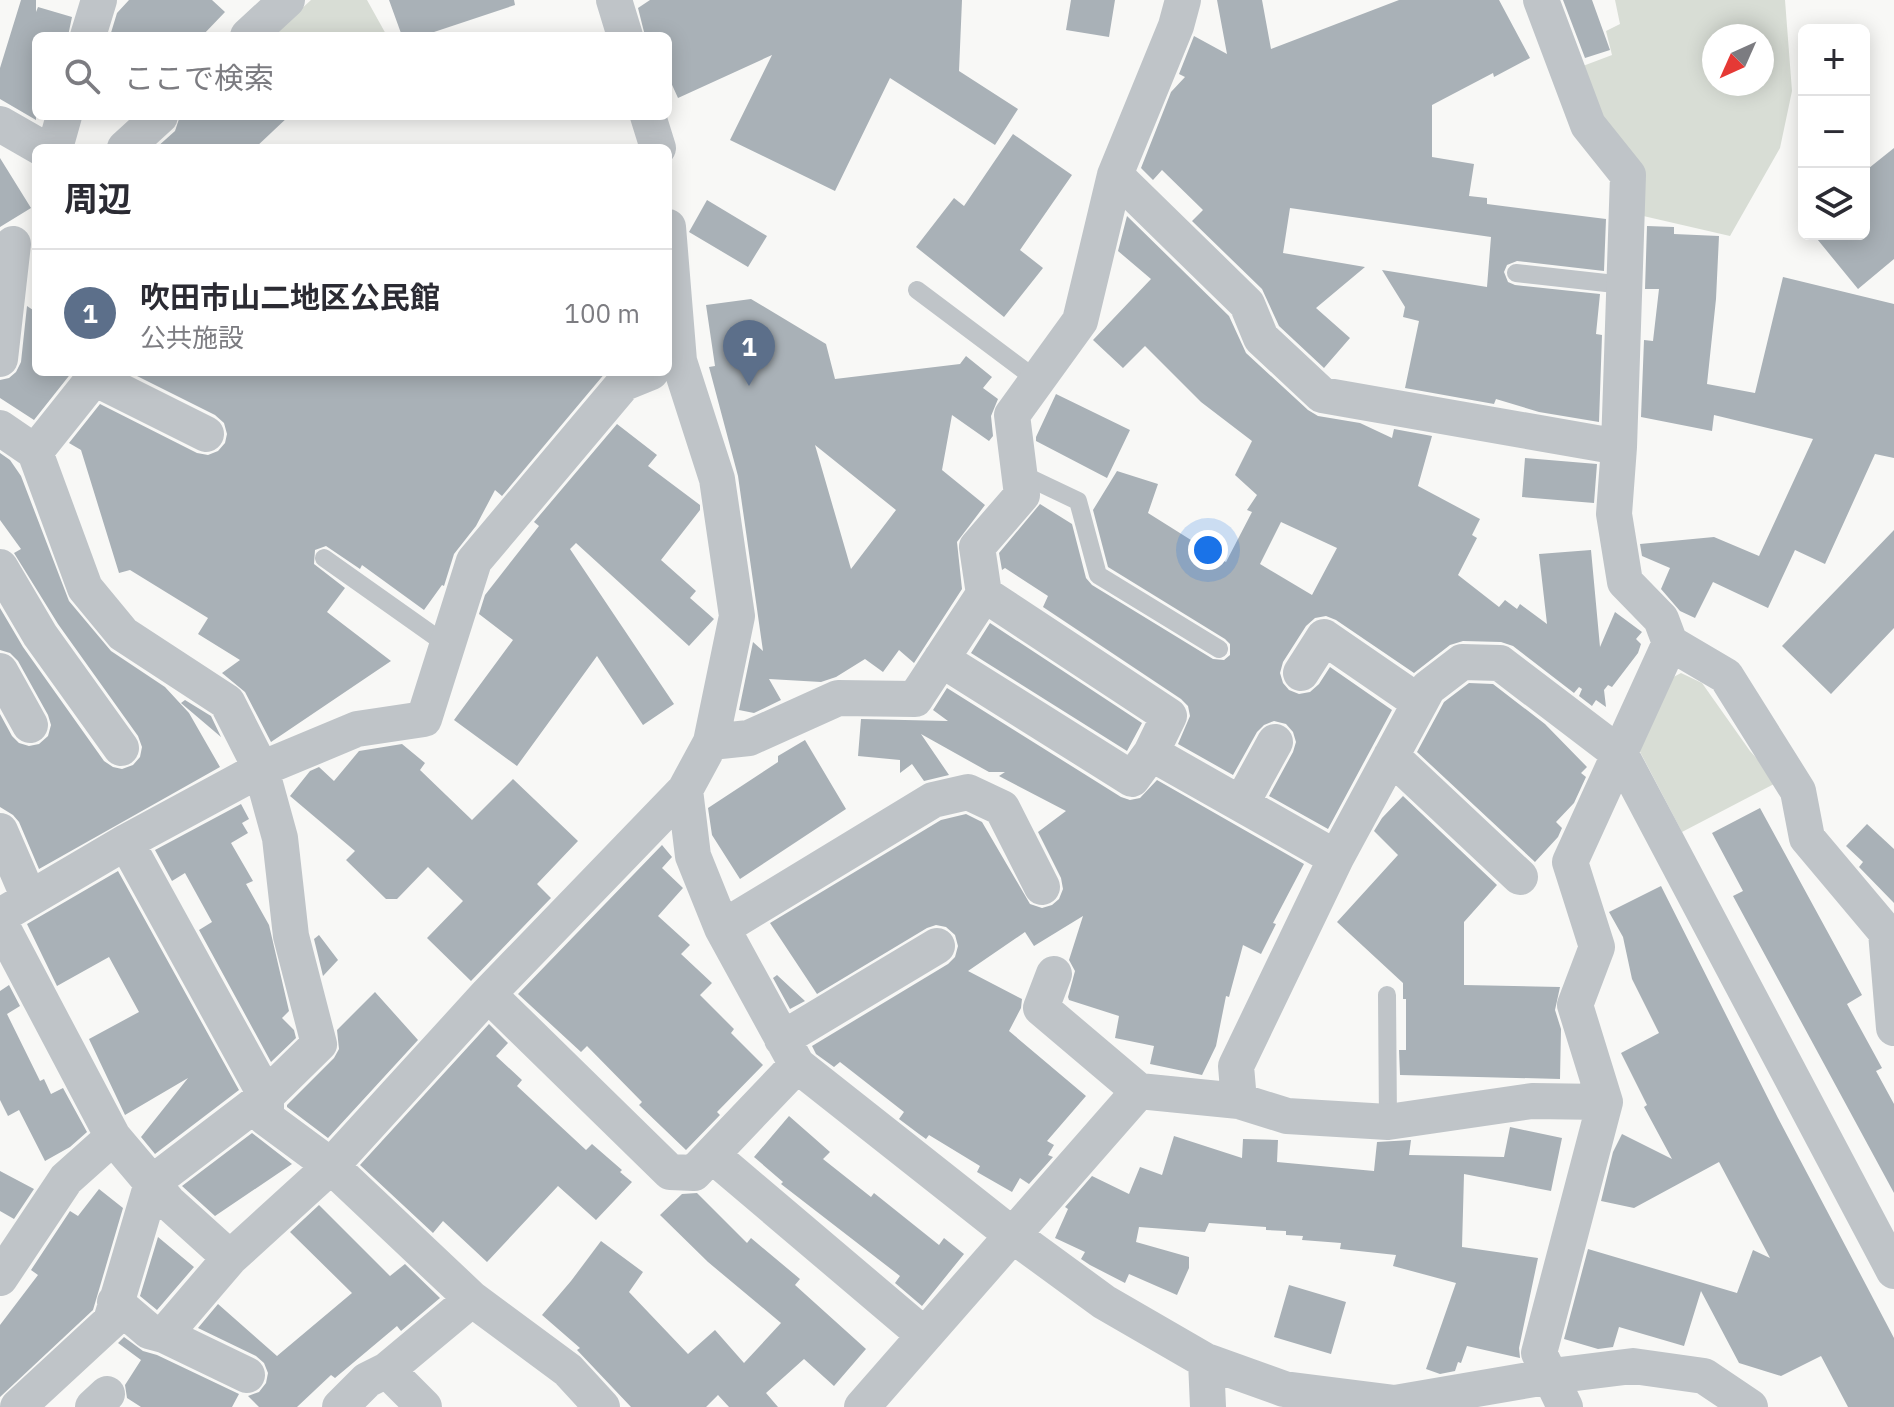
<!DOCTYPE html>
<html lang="ja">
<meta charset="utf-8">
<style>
:root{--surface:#fff;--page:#f7f7f7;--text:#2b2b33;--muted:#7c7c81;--line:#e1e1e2;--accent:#7c3aed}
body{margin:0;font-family:"IBM Plex Sans","Noto Sans JP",sans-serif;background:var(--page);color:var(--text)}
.controls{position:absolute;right:24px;top:24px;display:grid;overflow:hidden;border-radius:12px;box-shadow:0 4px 20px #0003}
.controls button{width:72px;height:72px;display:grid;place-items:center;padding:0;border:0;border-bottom:2px solid var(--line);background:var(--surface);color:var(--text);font:40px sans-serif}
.compass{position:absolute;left:1702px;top:24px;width:72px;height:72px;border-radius:50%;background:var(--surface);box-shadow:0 4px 20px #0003;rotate:225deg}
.you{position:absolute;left:1208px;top:550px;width:28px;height:28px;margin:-20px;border:6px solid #fff;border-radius:50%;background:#1a73e8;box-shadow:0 0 0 12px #1a73e833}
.badge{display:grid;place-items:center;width:52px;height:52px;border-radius:50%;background:var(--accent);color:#fff;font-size:26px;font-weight:700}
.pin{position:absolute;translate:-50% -66px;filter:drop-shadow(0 2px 4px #0008)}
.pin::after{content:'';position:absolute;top:42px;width:28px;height:24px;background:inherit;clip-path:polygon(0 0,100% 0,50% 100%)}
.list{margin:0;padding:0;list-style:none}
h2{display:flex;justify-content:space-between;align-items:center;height:104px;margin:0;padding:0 32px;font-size:34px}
h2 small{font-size:26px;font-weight:400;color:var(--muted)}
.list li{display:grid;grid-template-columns:52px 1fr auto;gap:24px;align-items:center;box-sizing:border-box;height:128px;padding:0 32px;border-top:2px solid var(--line)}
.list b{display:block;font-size:30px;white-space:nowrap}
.list p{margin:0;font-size:26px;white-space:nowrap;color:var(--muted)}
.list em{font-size:26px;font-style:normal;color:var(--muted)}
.icon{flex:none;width:44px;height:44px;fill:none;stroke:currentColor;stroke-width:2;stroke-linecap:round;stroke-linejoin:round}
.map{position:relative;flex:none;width:1894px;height:1407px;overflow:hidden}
.search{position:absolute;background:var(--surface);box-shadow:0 4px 20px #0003;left:32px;top:32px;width:640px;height:88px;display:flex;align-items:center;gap:20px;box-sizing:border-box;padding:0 28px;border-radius:12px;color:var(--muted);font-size:30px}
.panel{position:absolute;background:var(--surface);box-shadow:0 4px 20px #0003;left:32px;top:144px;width:640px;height:232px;border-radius:12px}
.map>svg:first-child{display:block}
.green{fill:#d8ddd5;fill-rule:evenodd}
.building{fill:#a9b1b7;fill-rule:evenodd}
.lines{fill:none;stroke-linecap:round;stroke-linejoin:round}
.service{stroke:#bfc4c8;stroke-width:18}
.minor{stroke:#bfc4c8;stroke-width:36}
</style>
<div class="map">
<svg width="1894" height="1407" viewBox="0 0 1894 1407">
<rect width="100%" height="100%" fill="#f8f8f6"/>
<path class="green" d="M311,0H367L387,36H277L275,33Z
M1615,0H1785L1792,91L1780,148L1730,236L1639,215L1575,69L1612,55L1606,31L1620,24ZM1714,36H1762V84H1714Z
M1681,673L1702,683L1750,751L1768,771L1774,784L1682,832L1638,748L1664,682Z"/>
<path class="building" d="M21,0H36V12L38,7L72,17L68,36H36V120L0,99V68Z
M129,0H212L225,12L202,36H110L117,13Z
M389,0H514L515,5L422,36H402Z
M650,0H962L959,71L1018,109L995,145L890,78L835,191L730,140L772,55L678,98L668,76V36H645L638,8Z
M1071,0H1115L1109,37L1066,30Z
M1217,0H1262L1271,49L1399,0H1499L1530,58L1494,77L1493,73L1432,105V157L1474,164L1469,196L1487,198V204L1606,219L1604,271L1517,261L1507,265L1504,272L1508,282L1515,285L1600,294L1596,334L1602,335L1599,422L1539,412L1496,399L1494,404L1405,388L1419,321L1403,317L1405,307L1382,270L1487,287L1491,237L1290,208L1283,253L1365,267L1316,308L1350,338L1324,368L1279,326L1262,289L1192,221L1203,210L1162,170L1153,180L1141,168L1171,92L1185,77L1179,74L1194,36L1227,54Z
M1563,0H1592L1610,50L1585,58Z
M180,116H289L255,148H156L175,131Z
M1013,134L1072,175L1020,250L1043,268L1004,317L916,247L954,198L964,206Z
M1894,148V259L1858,289L1813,234H1864V172Z
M0,158L31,208L0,227Z
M707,200L767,236L748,267L689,232Z
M1127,216L1229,316L1246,353L1308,410L1318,416L1360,423L1392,438L1394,429L1432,436L1418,486L1480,519L1472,535L1477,538L1458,575L1499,607L1505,600L1517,609L1520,604L1547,624L1539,554L1591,550L1600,647L1615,612L1642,632L1636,639L1641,644L1638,653L1612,687L1608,685L1604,690L1606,707L1596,700L1592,706L1579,696L1582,689L1579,687L1574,693L1513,646L1501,642L1463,641L1450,645L1414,673L1336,620L1326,616L1315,618L1306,626L1283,662L1280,673L1283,683L1289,690L1299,694L1310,692L1319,684L1330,667L1392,710L1328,829L1269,796L1293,752L1296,742L1293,732L1286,724L1274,721L1264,725L1257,732L1233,775L1178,744L1190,716L1188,706L1181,699L1043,607L1048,596L1005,568L1002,570L999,553L1040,504L1072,524L1086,578L1092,585L1213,659L1224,660L1230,655V644L1225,639L1108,567L1093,510L1117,471L1158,484L1148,513L1226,562L1252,512L1247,510L1257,495L1235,475L1252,441L1201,402L1145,346L1123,368L1093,340L1151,279L1118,251ZM1281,522L1337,548L1312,595L1260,564Z
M1647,226L1674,227V234L1719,236L1716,299L1707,384L1755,393L1783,277L1894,304V458L1875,454L1825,564L1795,550L1768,608L1713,582L1695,618L1680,611L1661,589L1670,568L1642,556L1640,544L1714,537L1759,556L1813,439L1714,415L1712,431L1641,417L1644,340L1653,341L1659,289H1645Z
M751,299L826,344L835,379L960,364L966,356L992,377L983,388L998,399L991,416L993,436L989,441L952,415L942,470L985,505L957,542L962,589L914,663L899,650L883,672L865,659L836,677L821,682L769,679L781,700L754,713L739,710L753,642L763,651L738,476L709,367L715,366L706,305ZM815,445L896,510L851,569Z
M27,306L36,312V372H72L34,420L0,398V380L9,378L16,372L21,362Z
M129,372H606L502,496L495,490L476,526L454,554L444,586L442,585L424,610L362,565L360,569L326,546L315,550L314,564L345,588L327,612L391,661L271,742L245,692L222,673L240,660L198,634L208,618L130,570L119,573L81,450L69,443L100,404L197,453L208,455L218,451L225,443L227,434L224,423L215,415Z
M1056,394L1130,430L1107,478L1036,441V437Z
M617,424L657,455L648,466L700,505V510L661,560L696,591L690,598L714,619L689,646L576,543L570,549L674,704L643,725L597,656L517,766L454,720L513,640L479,614L485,595L539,526L534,522Z
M0,453L10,460L21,476L69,601L111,651L165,687L189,713L220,767L39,869L19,822L13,815L0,807V714L12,736L19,743L29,746L39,744L48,736L51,725L48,715L18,661L10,653L0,650V608L23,647L104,761L113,767L122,769L133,765L140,757L142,747L138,736L58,624L14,553L21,549L0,520Z
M1525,458L1597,464L1594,503L1522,497Z
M1894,530V628L1831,694L1782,646Z
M990,623L1142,723L1127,751L971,653Z
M1469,683L1493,684L1545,724L1587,767L1581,773L1586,777L1574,803L1556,822L1562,828L1558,837L1535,862L1417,752L1444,702Z
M947,688L1121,797L1130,800L1140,798L1157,780L1304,864L1273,923L1276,924L1261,954L1243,945L1229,997L1226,996L1216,1046L1202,1075L1150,1064L1154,1046L1115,1038L1119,1016L1069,1000L1068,997L1075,971L1069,960L1083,916L1034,946L1025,932L968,971L1022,999L1021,1008L1009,1031L1086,1096L1047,1141L1054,1145L1048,1155L1053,1157L1029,1184L1020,1178L1012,1192L977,1172L980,1166L929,1135L926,1139L919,1134L899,1119L904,1112L840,1062L834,1067L816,1054L812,1046L948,964L955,957L958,946L955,935L946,927L936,925L927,928L817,994L770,923L941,820L966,814L982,822L1030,904L1042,908L1052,905L1059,899L1063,889L1061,878L1038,832L1066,811L999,776L1005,772H989L921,734L949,775L924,781L912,764L900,773V760L858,756L861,719L948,721L933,710Z
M185,700L211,716L221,737L181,703Z
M805,740L846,809L740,879L712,835L708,808L778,762V756Z
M402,744L425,763L420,770L472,820L513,779L578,841L537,884L551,898L471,981L427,938L463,901L428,867L397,899H386L346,860L355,851L290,796L310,771L319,767L334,781L359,751Z
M1403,796L1497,885L1464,922V985L1560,987L1555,1010L1561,1029L1560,1079L1400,1075L1399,1050H1406V999H1403V983L1337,922L1398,855L1374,831L1382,818Z
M241,804L249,819L242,823L248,833L231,843L253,881L246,884L269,925L289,1011L282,1018L294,1030L296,1038L271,1062L199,930L212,922L185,873L172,881L155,850Z
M1760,808L1862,995L1847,1004L1882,1068L1876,1071L1894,1104V1193L1733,896L1743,891L1712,833Z
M1867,824L1894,849V903L1859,867L1863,862L1846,846Z
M662,845L672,857L662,868L683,888L658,916L690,945L681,954L712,983L700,995L734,1029L731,1033L763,1065L717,1112L720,1115L686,1150L639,1105L642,1102L587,1046L581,1052L518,994Z
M118,871L239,1090L155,1154L141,1137L188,1078L125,1115L89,1039L139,1012L109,957L57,986L27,924Z
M1661,886L1778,1118L1894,1338V1407H1848L1821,1356L1781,1376L1739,1363L1701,1291L1684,1346L1619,1327L1613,1347L1598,1349L1564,1339L1588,1249L1737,1293L1753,1250L1770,1258L1719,1162L1634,1208L1601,1201L1613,1152L1622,1134L1672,1159L1644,1107L1647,1105L1621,1053L1659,1033L1632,979L1623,937L1609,912Z
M319,935L338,960L323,976L314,939Z
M777,975L805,1001L790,1009L773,978Z
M9,985L20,1006L7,1014L40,1081L44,1079L51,1094L63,1088L87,1132L70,1147L45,1161L19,1110L8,1116L0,1100V991Z
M375,992L418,1040L328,1138L287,1107V1105L334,1058L339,1049L337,1030Z
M489,1024L508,1043L496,1056L522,1080L517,1086L586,1150L592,1144L622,1170L620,1172L632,1182L596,1220L558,1186L487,1262L443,1221L433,1233L360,1165Z
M789,1116L830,1152L823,1159L871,1197L874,1193L939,1245L944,1238L964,1254L922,1306L895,1283L900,1276L781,1184L783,1182L754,1157Z
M1510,1127L1562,1138L1551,1191L1464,1174L1462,1247L1538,1258L1519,1348L1520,1358L1467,1346L1461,1363L1458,1362L1455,1371L1440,1374L1426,1369L1456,1283L1393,1266L1396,1255L1340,1249L1341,1243L1302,1240L1303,1236L1286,1235V1231L1266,1230V1227L1209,1223L1205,1232L1139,1227L1136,1242L1189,1257V1268L1177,1295L1129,1274L1125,1283L1090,1265L1081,1259L1085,1252L1055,1238L1068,1209L1065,1207L1092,1176L1129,1194L1140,1167L1162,1175L1174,1136L1242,1158L1243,1139L1278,1140L1277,1162L1374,1171L1377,1142L1411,1140L1409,1155L1504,1157Z
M252,1133L292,1164L215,1216L182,1186Z
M0,1171L34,1189L14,1219L0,1211Z
M99,1189L123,1208L93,1310L0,1397V1325L38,1275L31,1270L70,1211L78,1216Z
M697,1193L747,1243L751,1238L800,1279L795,1285L866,1349L834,1386L804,1359L766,1393L778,1407H729L718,1395L706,1407H631L577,1350L580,1348L542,1315L571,1281L601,1241L643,1272L629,1292L688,1354L715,1330L744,1363L781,1323L708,1262L660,1215L682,1194Z
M319,1205L390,1276L405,1264L440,1298L401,1331L397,1326L335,1378L331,1375L297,1407H259L248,1396L259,1392L266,1383L268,1373L264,1363L256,1356L198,1328L218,1304L277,1356L352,1293L290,1232Z
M158,1237L194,1267L157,1310L140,1296Z
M1289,1285L1346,1302L1331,1354L1274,1337Z
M124,1337L143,1351L157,1355L239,1394L232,1407H141L127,1398L125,1385L141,1360L118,1343Z"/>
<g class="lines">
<path class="service" d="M1516,273L1624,285
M917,290L1037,380
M1019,473L1078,501L1098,575L1219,649
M324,558L447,645
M1387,995L1388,1122"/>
<path class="minor" d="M614,0L625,36
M1541,0L1588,125L1628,175L1619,447L1614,514L1625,582L1661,619L1670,643L1726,676L1798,791L1807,838L1886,932L1894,1028
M88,36L99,0
M248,36L287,0
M648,116L658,148
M0,124L42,148
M55,148L64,116
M125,148L160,116
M1115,175L1247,304L1261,338L1322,395L1619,447
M668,227L679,361L717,479L737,616L711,742L685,790L693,856L722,928L797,1065L1011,1234L1104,1302L1206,1361L1284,1389L1395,1403L1552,1376L1633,1366L1704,1376L1750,1407
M0,359L13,244
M0,428L35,452L85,588L123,634L227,702L261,769L280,838L291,936L319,1044L266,1096L152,1183L111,1321L18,1407
M35,452L94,378L206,434
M0,567L40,635L121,748
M941,659L1132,779L1151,753L1169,716L984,594
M0,671L30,725
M1301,673L1324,637L1420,703
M711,742L749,738L838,698L915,699L984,594L977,547L1022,495L1012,415L1080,321L1115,175L1176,26L1183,0
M1151,753L1336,858
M1391,756L1520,877
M1241,804L1275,742
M0,831L29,898
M126,842L266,1096V1118L331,1166L472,1299L568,1370L602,1407
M0,916L126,842L261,769L357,729L424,719L474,561L624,383L651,372
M0,923L113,1137L168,1202L230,1258L331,1166L488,994L685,790
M722,928L933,800L968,792L1002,808L1042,887
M1054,974L1041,1008L1139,1091L1239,1101L1287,1116L1388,1122L1532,1101L1605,1102
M488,994L670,1172L694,1173L797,1065
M782,1039L937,946
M1239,1101L1236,1066L1336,858L1428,688L1462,662L1500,663L1621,755L1894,1271
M713,1156L924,1335
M0,1278L66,1179L113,1137
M115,1302L149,1331L164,1335L230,1258
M164,1335L247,1375
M1206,1361L1208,1407
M387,1370L424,1407
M93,1407L107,1394
M340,1407L367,1380L387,1370L472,1299
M862,1407L1139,1091
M1565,1407L1539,1353L1605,1102L1575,1005L1597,947L1570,862L1670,643"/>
</g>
</svg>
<div class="controls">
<button>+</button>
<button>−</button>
<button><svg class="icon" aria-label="layers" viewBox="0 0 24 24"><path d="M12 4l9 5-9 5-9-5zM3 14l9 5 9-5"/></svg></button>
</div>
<svg class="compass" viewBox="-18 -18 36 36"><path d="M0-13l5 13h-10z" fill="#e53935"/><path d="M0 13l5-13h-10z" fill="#7c7c81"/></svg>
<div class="you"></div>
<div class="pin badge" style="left:749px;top:386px;background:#5c6f8a">1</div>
<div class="search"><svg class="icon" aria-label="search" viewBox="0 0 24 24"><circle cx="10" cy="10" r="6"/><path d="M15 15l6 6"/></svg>ここで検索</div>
<section class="panel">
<h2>周辺<small></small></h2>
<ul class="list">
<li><span class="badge" style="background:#5c6f8a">1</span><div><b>吹田市山二地区公民館</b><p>公共施設</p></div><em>100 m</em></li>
</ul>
</section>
</div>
